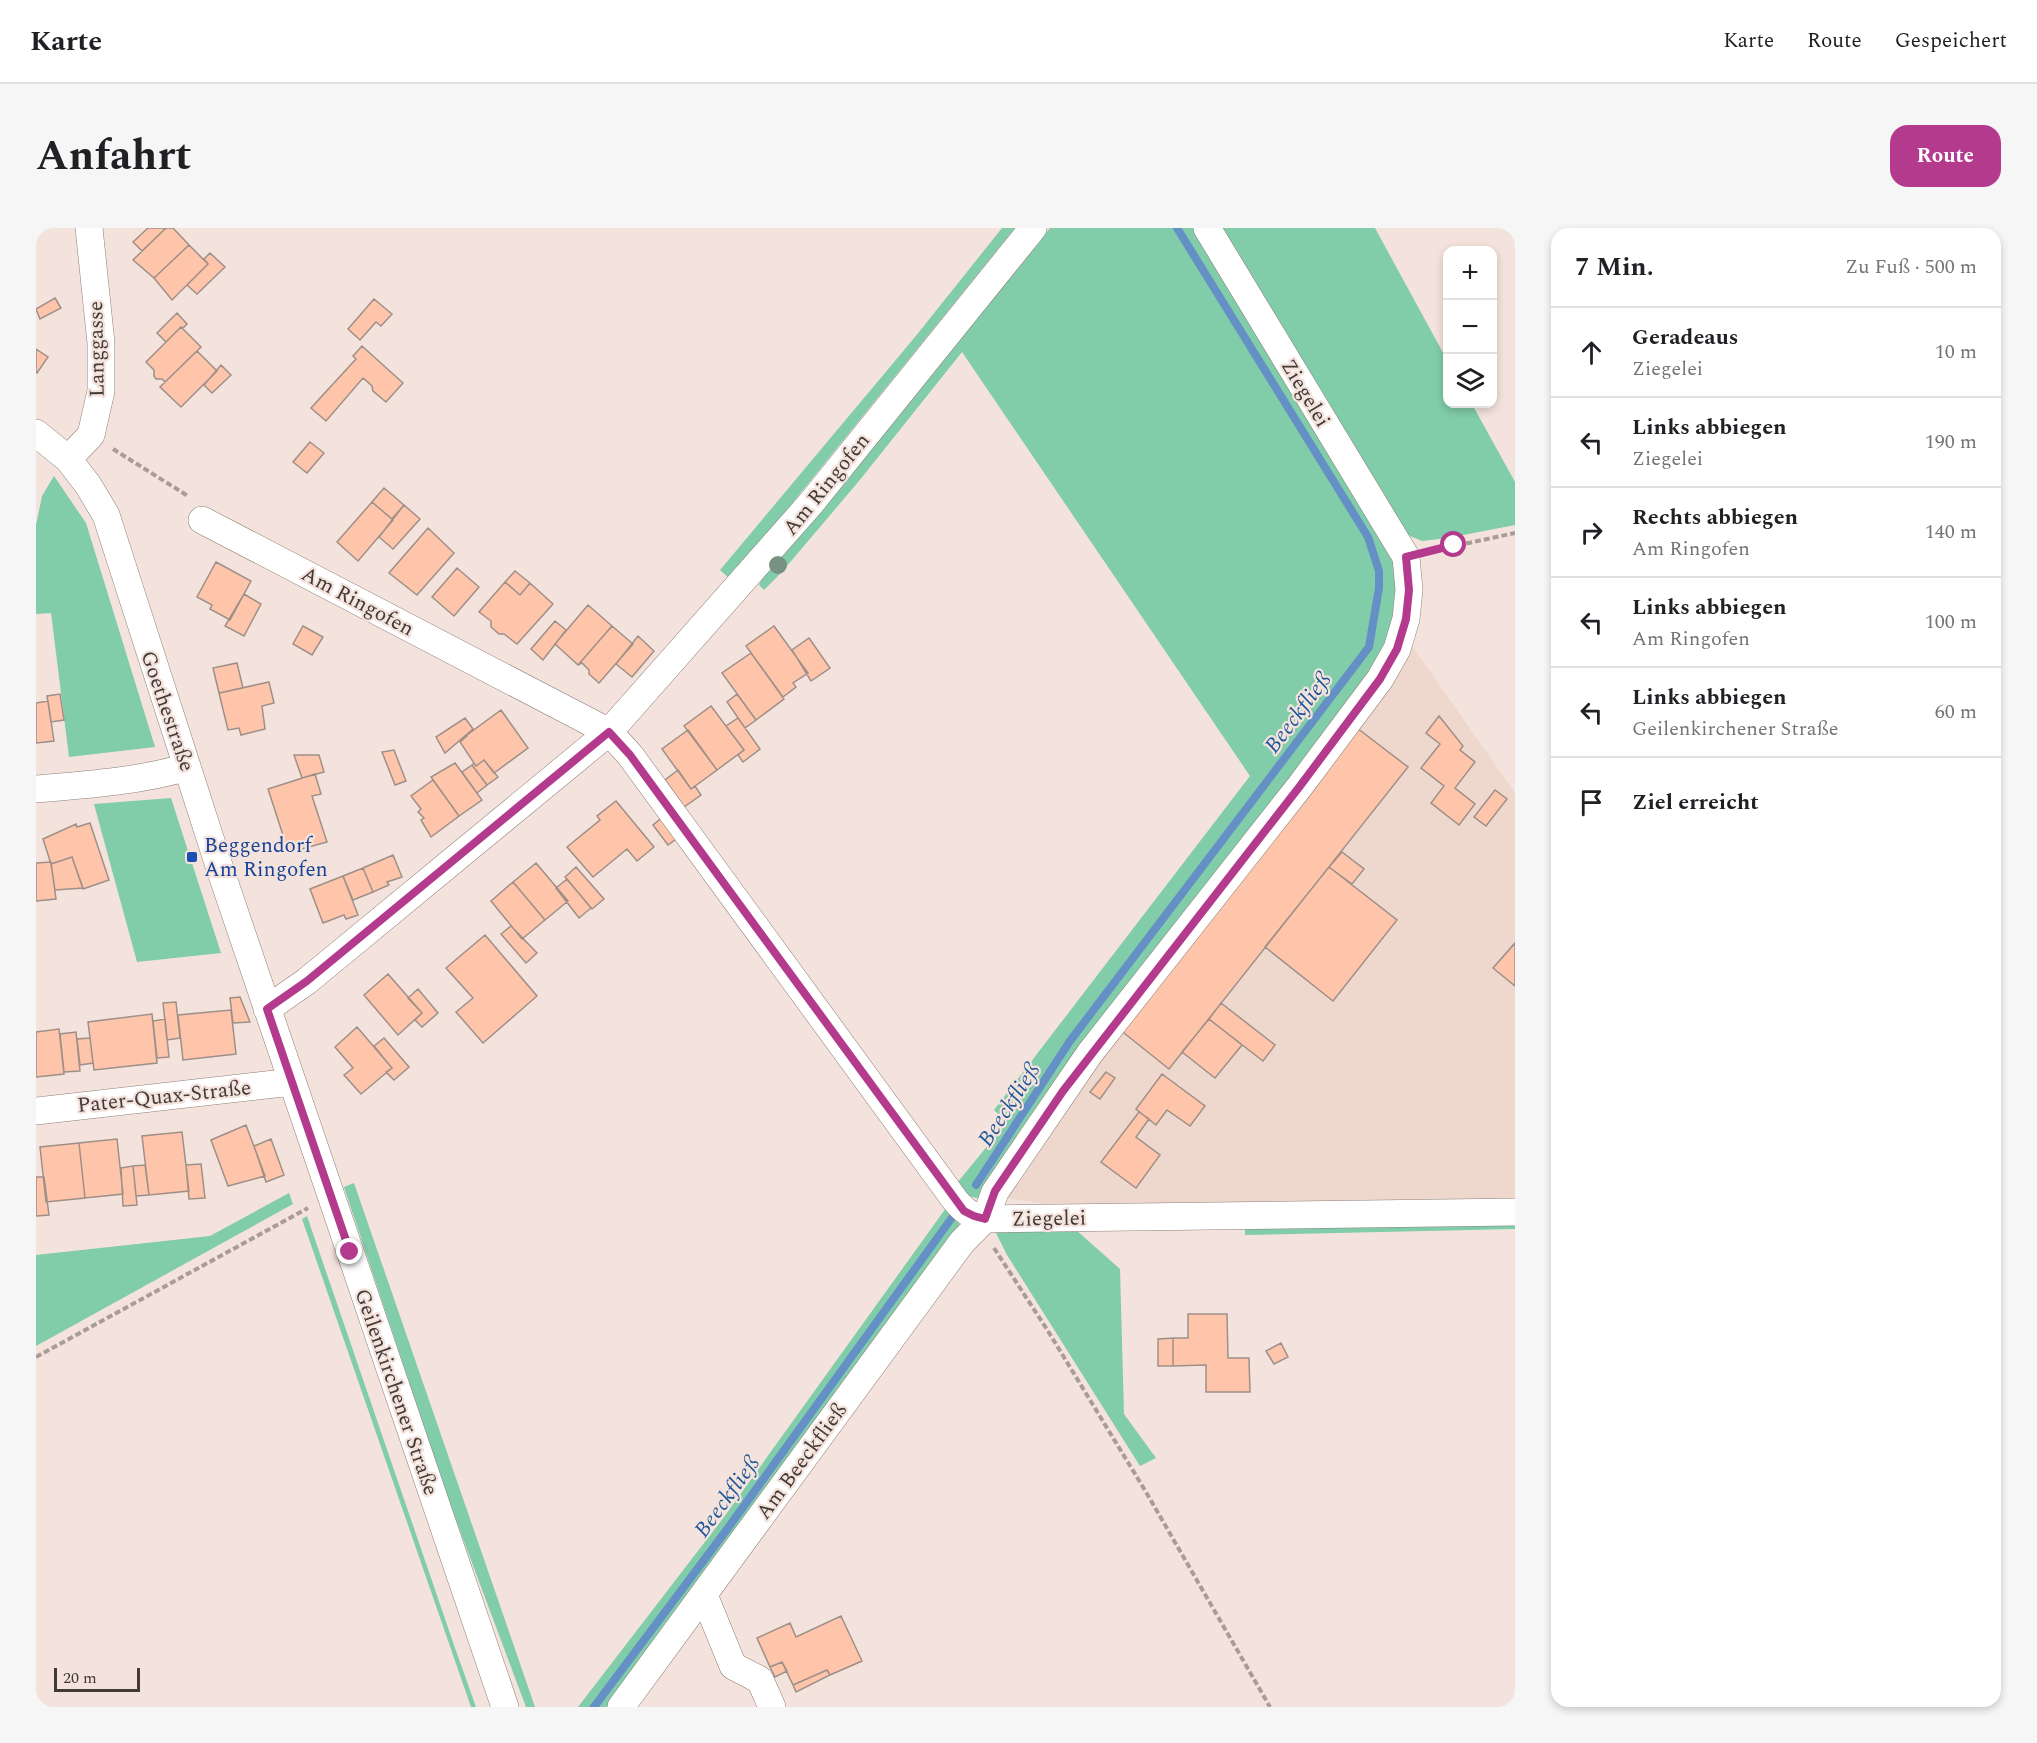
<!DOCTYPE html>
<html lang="de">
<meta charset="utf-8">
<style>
:root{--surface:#fff;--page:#f6f6f6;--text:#202124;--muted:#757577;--line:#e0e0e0;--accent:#b43a8d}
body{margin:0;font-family:Spectral,serif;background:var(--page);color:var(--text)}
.controls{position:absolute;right:18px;top:18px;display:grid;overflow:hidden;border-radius:12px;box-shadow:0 3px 9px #0003}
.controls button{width:54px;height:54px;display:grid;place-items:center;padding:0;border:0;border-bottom:2px solid var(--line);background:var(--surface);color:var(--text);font:30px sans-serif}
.scale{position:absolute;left:18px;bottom:15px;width:86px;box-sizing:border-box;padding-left:6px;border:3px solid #413a37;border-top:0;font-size:16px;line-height:21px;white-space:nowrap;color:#413a37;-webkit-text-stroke:4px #f4e3dc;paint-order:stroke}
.stop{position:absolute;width:18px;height:18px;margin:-14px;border:4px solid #b43a8d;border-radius:50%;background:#fff}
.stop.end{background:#b43a8d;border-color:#fff;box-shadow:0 2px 6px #0008}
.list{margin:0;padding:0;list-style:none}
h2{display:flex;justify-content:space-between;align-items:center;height:78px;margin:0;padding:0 24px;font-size:26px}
h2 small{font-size:20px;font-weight:400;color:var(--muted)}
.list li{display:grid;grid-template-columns:39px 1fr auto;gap:18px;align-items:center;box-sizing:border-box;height:90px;padding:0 24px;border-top:2px solid var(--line)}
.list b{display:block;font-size:22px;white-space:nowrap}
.list p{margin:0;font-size:20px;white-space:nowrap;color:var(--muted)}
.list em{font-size:20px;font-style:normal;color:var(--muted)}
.icon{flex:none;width:33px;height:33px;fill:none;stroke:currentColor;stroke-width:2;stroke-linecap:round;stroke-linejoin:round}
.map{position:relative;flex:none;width:1479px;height:1479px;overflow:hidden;border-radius:18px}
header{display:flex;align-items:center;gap:36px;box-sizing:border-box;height:84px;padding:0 30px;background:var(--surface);border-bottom:2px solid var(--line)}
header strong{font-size:28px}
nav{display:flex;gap:33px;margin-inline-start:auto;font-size:21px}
.intro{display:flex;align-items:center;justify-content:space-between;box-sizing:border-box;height:144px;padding:0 36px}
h1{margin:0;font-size:42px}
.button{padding:15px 27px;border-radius:18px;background:var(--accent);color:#fff;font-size:21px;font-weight:700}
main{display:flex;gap:36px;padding:0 36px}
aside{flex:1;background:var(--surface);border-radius:18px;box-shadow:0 3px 9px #0003}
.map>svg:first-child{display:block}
.built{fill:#eed7cc}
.green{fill:#81cca9}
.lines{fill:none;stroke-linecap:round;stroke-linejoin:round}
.stream{stroke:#6590c5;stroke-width:8}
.building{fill:#fec5ab;stroke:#9e8f89;stroke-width:1.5}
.minor-casing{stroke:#8d7f78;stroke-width:28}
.path{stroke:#a99c97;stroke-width:4;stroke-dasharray:6 3;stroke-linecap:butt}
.minor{stroke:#fff;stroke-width:27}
.tree{fill:#789282}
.route{stroke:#b43a8d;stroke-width:8}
.transit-dot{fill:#1a4fb4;stroke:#f4e3dc;stroke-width:2}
.labels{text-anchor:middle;stroke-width:4.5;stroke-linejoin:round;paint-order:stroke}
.street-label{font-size:21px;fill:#413a37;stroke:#f4e3dc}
.transit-label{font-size:21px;fill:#164399;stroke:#f4e3dc;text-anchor:start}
.water-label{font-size:22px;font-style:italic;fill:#1d5799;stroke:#f4e3dc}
</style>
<header>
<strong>Karte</strong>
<nav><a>Karte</a><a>Route</a><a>Gespeichert</a></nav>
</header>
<div class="intro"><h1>Anfahrt</h1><a class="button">Route</a></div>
<main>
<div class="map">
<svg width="1479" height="1479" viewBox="0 0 1479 1479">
<rect width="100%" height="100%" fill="#f4e3dc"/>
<path class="built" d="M1372,412L1479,565V978L1275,980L1010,976L965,969Z"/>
<path class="green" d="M966,0H979L758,273L764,279L695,352L684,342L879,109Z
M1014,0H1164L1339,293L1362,342V390L1342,432L950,970C936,971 929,968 921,955L971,894L958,882L1214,548L926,124L823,253L745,345L728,362L723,357L731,340Z
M1180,0H1339L1411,132L1412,176H1436L1479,254V297L1412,310L1386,313L1364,304Z
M18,248L50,295L119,519L33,529L15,385L0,386V297L6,268Z
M135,570L185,725L101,734L58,576Z
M318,955L499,1479H490L411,1268L308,959Z
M253,965L257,976L0,1118V1027L174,1008Z
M910,980L923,995V1003L572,1479H542L688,1289Z
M271,988L419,1420L440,1479H435L266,991Z
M1479,994V1001L1209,1007V997Z
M1040,1002L1084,1041L1088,1186L1120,1230L1104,1238L971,1027L959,1003Z"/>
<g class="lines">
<path class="stream" d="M940,957L1034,813L1333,419L1343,360V343L1332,309L1141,0
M558,1479L692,1300L915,991"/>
</g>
<path class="building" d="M112,0H130L106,23L97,14Z
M130,0H137L153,17L118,50L97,32Z
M153,17L172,36L136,72L118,50Z
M174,25L189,39L161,66L151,57L172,36L168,31Z
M19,70L25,80L4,91L0,81Z
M338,71L356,86L345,98L340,94L324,112L312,101Z
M141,85L151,96L147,100L145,99L130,114L121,105Z
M145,99L165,119L129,154L126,151H120L118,148V142L110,134Z
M326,118L367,155L350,174L337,163L336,158L327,150L290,193L275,180L320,131L317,128Z
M0,121L12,129L1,145L0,144Z
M161,123L181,143L145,179L124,159Z
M185,137L195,147L176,165L168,157Z
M274,214L288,225L271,245L257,234Z
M348,260L368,277L356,291L336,274Z
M336,274L357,292L322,333L301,314Z
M368,277L384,291L357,321L343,309Z
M392,300L418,325L381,367L353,345Z
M180,334L215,353L194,392L174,381L176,377L161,369Z
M421,340L443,359L418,388L396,369Z
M479,343L494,355L484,367L469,354Z
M469,354L484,367L494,355L517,376L481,416L468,406H463L455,399V393L443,384Z
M208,366L225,376L208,408L189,398Z
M552,377L576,398L542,437L519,416Z
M519,393L530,402L507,432L495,421Z
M267,398L287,409L276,427L257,416Z
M576,398L597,416L563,455L553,446V442L546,435L542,437Z
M738,398L772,445L757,455L760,459L747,469L710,418Z
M602,408L618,423L596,449L580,436Z
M773,410L794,440L775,453L756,422Z
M715,425L748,471L720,492L686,445Z
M201,435L207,460L183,465L177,440Z
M233,454L238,475L226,478L229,501L205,507L203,500L192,502L183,465Z
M24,466L28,492L15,494L11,468Z
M701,466L720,492L709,500L691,474Z
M12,473L18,513L0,515V475Z
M675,478L708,522L681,542L648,498Z
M465,482L492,520L458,545L448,532L440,538L424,514L431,508V507Z
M1403,488L1427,518L1424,522L1439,534L1419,560L1439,576L1423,597L1395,575L1408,558L1385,540L1404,516L1390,505Z
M429,490L437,501L409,525L400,509Z
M702,490L724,521L707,534L702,527L708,522L690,498Z
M1321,500L1372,539L1133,841L1083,801Z
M652,502L681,542L655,561L626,521Z
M358,522L370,553L359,557L346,524Z
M258,527H283L288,544L266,550Z
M448,532L462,549L451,557L436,537L438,535L440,538Z
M419,535L446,572L423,588L395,549Z
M436,537L451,557L441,565L426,544Z
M642,542L655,561L659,558L665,567L648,579L629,552Z
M279,546L285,566L276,568L291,614L255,624L248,621L244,608L247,607L232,561Z
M397,552L423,588L395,609L385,592L388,590L382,584L385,581L375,568Z
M1459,562L1471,571L1450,598L1438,589Z
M580,573L618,619L601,633L591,621L557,649L531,619L564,592L561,588Z
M628,588L643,609L632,617L617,597Z
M54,595L73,652L47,661L36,629L15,636L7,611L40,596L41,599Z
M1306,624L1328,641L1316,656L1293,639Z
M357,627L366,649L351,654L353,657L337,664L327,640Z
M36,629L47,660L19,662L15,636Z
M15,634L20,671L0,673V635Z
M500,635L532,673L509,692L477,654Z
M540,639L568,671L556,681L529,649Z
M1293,639L1361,692L1297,773L1229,719Z
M327,640L337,664L317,672L307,648Z
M307,648L322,687L310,691L308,687L287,695L274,661Z
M531,651L555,680L543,690L520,660Z
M477,654L509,692L486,711L455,673Z
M475,698L501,725L490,735L465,706Z
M449,707L501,768L447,815L420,784L437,770L410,740Z
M1479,715V758L1457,740Z
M352,746L386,785L362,807L328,767Z
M382,761L402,785L386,799L379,792L386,785L372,770Z
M204,769L214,794L197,795L194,770Z
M140,774L144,810L131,812L127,775Z
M1185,775L1239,817L1227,833L1173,791Z
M195,782L200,826L147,832L142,787Z
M116,786L121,835L58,842L52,794Z
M129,791L133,829L121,830L117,793Z
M1173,791L1206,817L1179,850L1146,824Z
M321,799L356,840L325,866L308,847L317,840L299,819Z
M23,801L28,846L0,849V804Z
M40,804L44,843L28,844L24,806Z
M54,810L57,835L44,837L41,811Z
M348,810L373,839L358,852L350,844L356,840L338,818Z
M1070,844L1079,850L1064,871L1054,864Z
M1126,846L1169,878L1154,898L1131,882L1120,897L1100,881Z
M1103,884L1113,891L1100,909L1124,927L1100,960L1065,934Z
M210,897L229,948L192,958L175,912Z
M146,904L153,963L113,967L106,908Z
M81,911L87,966L49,970L43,915Z
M235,911L248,947L230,954L218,918Z
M43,915L49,970L10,974L4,919Z
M165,936L169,970L153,971L150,937Z
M109,937L113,967L100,968L97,938Z
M97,938L101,977L87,978L85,940Z
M0,949H8L13,987L0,988Z
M1152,1086H1191L1192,1130H1213L1214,1164H1170V1137L1137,1138V1110H1152Z
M1137,1110V1138H1122V1111Z
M1245,1115L1252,1129L1238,1136L1230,1123Z
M805,1388L826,1433L794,1447L791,1442L757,1457L746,1434L734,1439L721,1410L754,1395L760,1409Z
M746,1434L751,1443L739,1449L734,1439Z
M791,1442L794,1447L760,1464L757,1457Z"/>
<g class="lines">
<g class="minor-casing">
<path id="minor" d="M0,205L32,231L52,257L70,287L185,644L469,1479
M32,231L55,207L65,163V115L53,0
M166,292L573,504L594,527L919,972C928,983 935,988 949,991L1479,984
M0,561C48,557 105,553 151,539
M231,781L271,753L573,504L776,274L997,0
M0,883L256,854
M668,1367L697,1438L724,1452L736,1479
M585,1479L926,1014L949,991L959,964L1054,825L1264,558L1344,451L1361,421L1370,391L1373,362L1370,329L1171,0"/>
</g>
<path class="path" d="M77,221L152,268
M1395,323L1479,305
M958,1020L1012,1103L1110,1264L1234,1479
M0,1129L272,980"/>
<use href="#minor" class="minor"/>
</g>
<circle class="tree" cx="742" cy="337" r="9"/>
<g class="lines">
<path class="route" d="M314,1024L231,781L271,753L573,504L594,527L928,983L938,988L949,991L959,963L1027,863L1264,558L1344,451L1361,421L1370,391L1373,362L1370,329L1418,317"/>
</g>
<rect class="transit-dot" x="150" y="623" width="12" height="12" rx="3"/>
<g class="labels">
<g class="street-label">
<text transform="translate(60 121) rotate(-91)" y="7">Langgasse</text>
<text transform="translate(1270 165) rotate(59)" y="7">Ziegelei</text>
<text transform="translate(790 256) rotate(-51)" y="7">Am Ringofen</text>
<text transform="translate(322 373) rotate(28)" y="7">Am Ringofen</text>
<text transform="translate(132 483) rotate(71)" y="7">Goethestraße</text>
<text transform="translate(128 868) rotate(-6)" y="7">Pater-Quax-Straße</text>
<text transform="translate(1013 990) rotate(-1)" y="7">Ziegelei</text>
<text transform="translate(361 1164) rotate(71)" y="7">Geilenkirchener Straße</text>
<text transform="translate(765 1233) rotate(-54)" y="7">Am Beeckfließ</text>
</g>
<g class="transit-label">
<text x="168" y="624">Beggendorf<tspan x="168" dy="24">Am Ringofen</tspan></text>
</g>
<g class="water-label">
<text transform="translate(1261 484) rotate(-53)" y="8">Beeckfließ</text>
<text transform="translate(972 876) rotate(-57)" y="8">Beeckfließ</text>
<text transform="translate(690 1268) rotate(-54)" y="8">Beeckfließ</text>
</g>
</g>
</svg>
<div class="controls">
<button>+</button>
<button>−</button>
<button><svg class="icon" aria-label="layers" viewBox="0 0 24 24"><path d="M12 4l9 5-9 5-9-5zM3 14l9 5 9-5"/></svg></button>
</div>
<div class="scale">20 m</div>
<div class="stop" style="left:1418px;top:317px"></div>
<div class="stop end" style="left:314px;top:1024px"></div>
</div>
<aside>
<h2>7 Min.<small>Zu Fuß · 500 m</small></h2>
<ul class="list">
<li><svg class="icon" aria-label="ahead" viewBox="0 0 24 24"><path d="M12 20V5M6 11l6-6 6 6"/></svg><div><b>Geradeaus</b><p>Ziegelei</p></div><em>10 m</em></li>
<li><svg class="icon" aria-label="left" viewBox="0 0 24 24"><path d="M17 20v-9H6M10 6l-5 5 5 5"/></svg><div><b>Links abbiegen</b><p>Ziegelei</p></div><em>190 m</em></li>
<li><svg class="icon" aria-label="right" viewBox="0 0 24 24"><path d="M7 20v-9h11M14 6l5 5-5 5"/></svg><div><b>Rechts abbiegen</b><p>Am Ringofen</p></div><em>140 m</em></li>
<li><svg class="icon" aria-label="left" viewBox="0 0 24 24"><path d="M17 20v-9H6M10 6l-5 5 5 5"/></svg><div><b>Links abbiegen</b><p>Am Ringofen</p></div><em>100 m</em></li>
<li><svg class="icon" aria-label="left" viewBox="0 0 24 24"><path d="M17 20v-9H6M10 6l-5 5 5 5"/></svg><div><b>Links abbiegen</b><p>Geilenkirchener Straße</p></div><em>60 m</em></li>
<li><svg class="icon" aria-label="arrive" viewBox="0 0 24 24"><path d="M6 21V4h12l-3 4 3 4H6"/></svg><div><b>Ziel erreicht</b></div></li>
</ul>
</aside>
</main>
